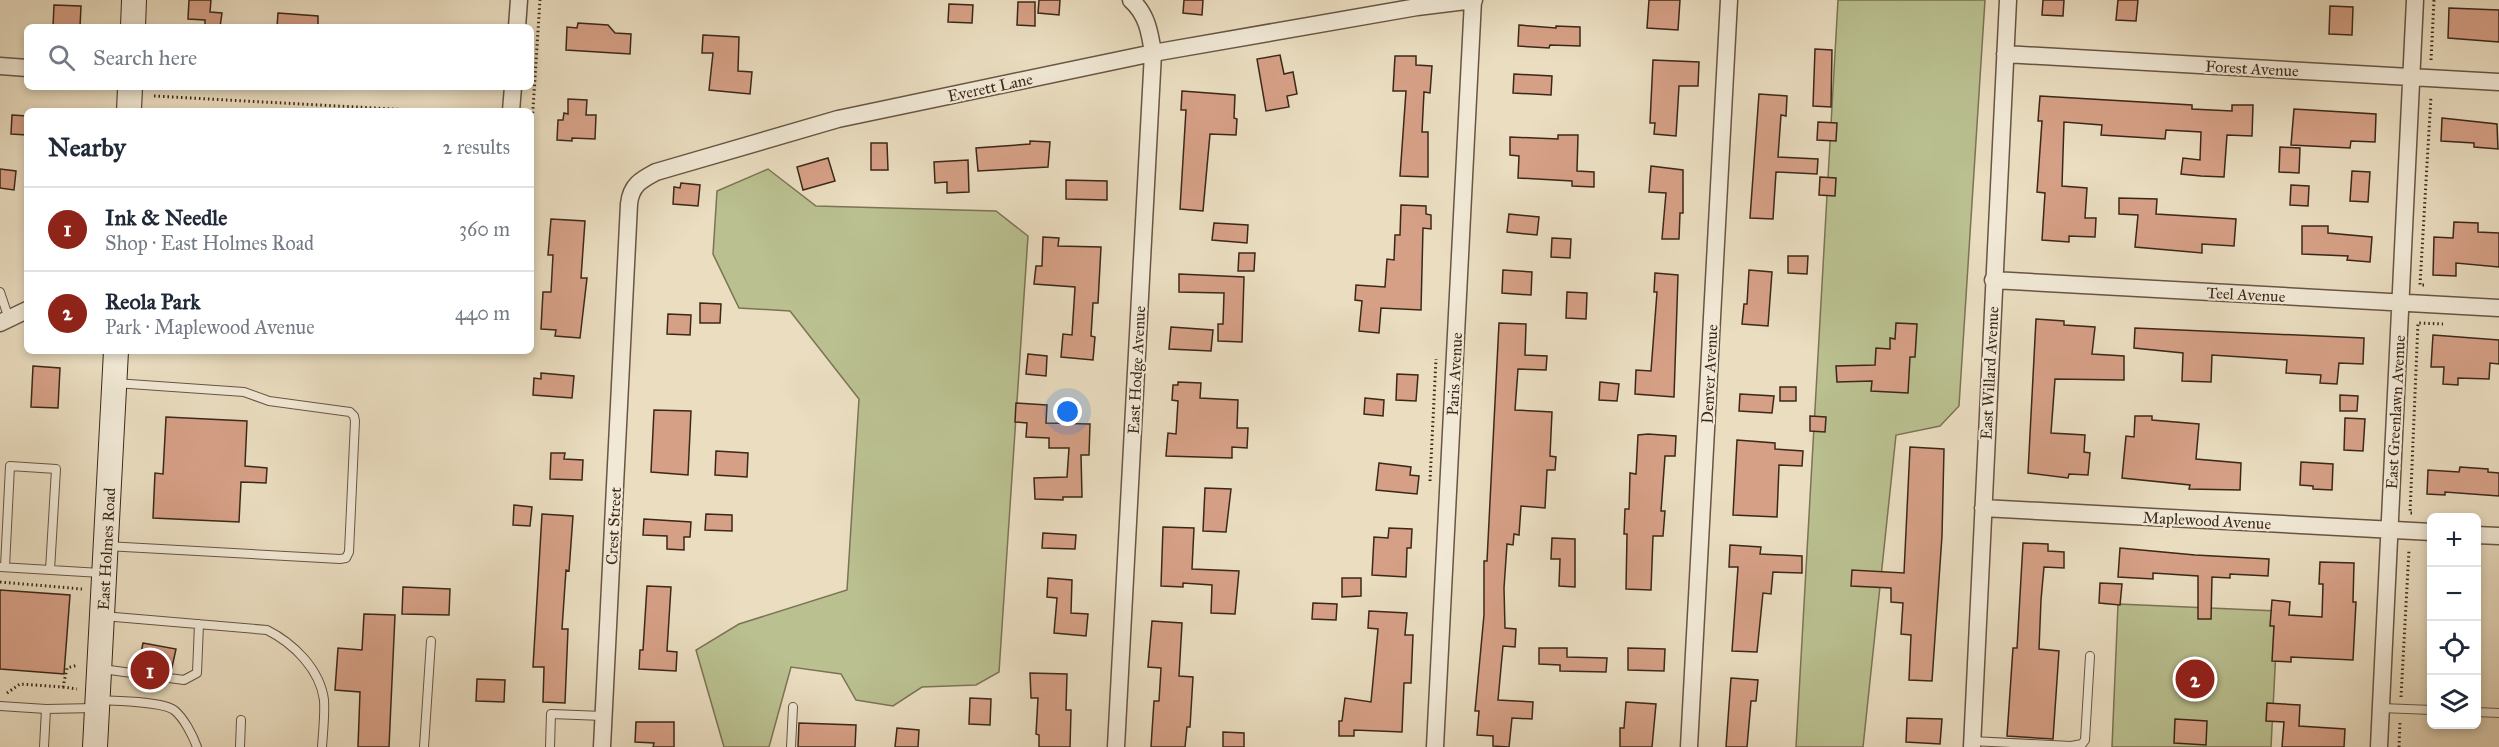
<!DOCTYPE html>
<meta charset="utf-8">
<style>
:root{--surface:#fff;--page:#f2f2f3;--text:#1f2937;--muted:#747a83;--line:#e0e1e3;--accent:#8f2418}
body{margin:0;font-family:"IM FELL Great Primer",serif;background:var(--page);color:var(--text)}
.controls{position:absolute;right:18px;bottom:18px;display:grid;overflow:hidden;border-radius:9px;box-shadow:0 3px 9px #0003}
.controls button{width:54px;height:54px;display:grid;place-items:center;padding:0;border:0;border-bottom:2px solid var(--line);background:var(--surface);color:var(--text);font:30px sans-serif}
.you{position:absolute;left:1068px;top:412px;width:21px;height:21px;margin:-15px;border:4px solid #fff;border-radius:50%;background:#1a73e8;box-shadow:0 0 0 9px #1a73e833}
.badge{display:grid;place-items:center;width:39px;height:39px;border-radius:50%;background:var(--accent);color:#fff;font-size:20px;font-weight:700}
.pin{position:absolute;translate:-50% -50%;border:3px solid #fff;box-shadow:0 2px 6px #0006}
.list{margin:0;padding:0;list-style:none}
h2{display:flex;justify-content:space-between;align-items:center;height:78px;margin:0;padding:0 24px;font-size:26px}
h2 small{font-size:20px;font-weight:400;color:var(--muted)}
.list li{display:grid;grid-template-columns:39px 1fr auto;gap:18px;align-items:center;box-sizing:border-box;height:84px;padding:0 24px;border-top:2px solid var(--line)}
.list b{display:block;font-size:22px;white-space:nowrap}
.list p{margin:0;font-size:20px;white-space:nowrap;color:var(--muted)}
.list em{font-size:20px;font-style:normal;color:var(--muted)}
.icon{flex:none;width:33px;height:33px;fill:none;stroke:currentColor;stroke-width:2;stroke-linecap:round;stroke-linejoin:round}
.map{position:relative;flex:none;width:2499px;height:747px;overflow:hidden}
.search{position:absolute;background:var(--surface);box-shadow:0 3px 9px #0003;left:24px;top:24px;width:510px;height:66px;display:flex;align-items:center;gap:15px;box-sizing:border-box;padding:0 21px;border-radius:9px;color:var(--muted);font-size:22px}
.panel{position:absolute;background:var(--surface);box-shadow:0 3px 9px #0003;left:24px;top:108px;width:510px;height:246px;border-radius:9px}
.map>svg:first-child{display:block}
.green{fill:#bac090;stroke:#7b7454;stroke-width:1.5}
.building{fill:#d6a086;stroke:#3c2819;stroke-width:1.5}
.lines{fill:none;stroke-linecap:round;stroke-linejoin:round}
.lane-casing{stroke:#685543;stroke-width:10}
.street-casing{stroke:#685543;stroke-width:19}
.secondary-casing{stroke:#3c2819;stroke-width:26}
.path{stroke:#3c2819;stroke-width:3;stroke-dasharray:1.5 3;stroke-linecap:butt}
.lane{stroke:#f1e9d6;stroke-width:8}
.street{stroke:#f1e9d6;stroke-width:16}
.secondary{stroke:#f1e9d6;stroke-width:24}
.labels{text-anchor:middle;stroke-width:4.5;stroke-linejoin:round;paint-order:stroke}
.street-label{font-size:16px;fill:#3c2819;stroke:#f1e9d6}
</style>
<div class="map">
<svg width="2499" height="747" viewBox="0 0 2499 747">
<rect width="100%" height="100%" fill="#eaddc0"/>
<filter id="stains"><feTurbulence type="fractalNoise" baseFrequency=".00333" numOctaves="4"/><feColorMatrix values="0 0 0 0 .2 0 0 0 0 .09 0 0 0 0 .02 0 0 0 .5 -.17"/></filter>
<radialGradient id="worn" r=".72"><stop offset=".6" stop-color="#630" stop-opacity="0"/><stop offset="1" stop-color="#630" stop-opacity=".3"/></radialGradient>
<path class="green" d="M1838,0H1985L1959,406L1940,426L1896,435L1863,747H1796Z
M768,169L816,206L996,211L1028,236L999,672L976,685L922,687L893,706L856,700L841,674L791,667L769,747H724L696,650L739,624L847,590L859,399L790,311L739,308L713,254L717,191Z
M2118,604L2278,611L2271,747H2112Z"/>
<path class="building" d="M189,0H211L210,12L222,13L220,27H205V20L188,19Z
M1039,0H1060L1059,15L1038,13Z
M1184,0H1203L1202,15L1183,13Z
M1649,0H1680L1678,30L1647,28Z
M2043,0H2064L2063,16L2042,15Z
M2118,0H2138L2136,21L2116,20Z
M1018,2H1035V26L1017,25Z
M949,4L973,5L972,23L948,22Z
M54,5L81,6L80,27H53Z
M2330,6L2353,7L2352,35L2329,34Z
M2449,8L2499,10V42L2448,38Z
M278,13L318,16V27H277Z
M578,23L608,25L615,33L631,34L630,54L566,50L567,27L577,28Z
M1519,25L1556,28V26L1580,27V46L1550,45L1549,48L1518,46Z
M703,35L739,37L738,71L752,72L750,94L709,90L713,53H702Z
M1815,49L1832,50L1831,107L1813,106Z
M1280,55L1284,74L1293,72L1297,94L1287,96L1289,107L1266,111L1257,59Z
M1395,56H1416V65L1432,66L1430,93L1424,92L1422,132H1428V177L1400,176L1406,91H1393Z
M1653,60L1699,62L1698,86H1679L1676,136L1654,134L1655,123H1650Z
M1514,74L1552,76L1551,95L1513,93Z
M1182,91L1235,95L1234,118L1237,119L1236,135L1210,134L1203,211L1180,209L1186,110H1181Z
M1759,94L1787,96L1786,116L1781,115L1778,157L1818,159L1817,174L1776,172L1773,219L1750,218Z
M2040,96L2192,105V109L2232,111V105H2253L2252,136L2227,135L2224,177L2201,176L2181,174L2183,158L2200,160L2201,132L2166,130L2165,139L2101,135L2102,125L2064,122L2062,186L2087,188L2085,218H2096L2095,237L2069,236V242L2042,240L2045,193L2037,192L2042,121H2038Z
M568,99L587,100L586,115H596L595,139L572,138V141L557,140L558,120H563L564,113L568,114Z
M2294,109L2376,114L2375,142L2351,141L2350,148L2291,145Z
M12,115L27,116V135L11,134Z
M2442,118L2497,124L2498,149L2474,147V143L2441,141Z
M1818,122L1837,123L1836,141L1817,140Z
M1558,135H1578L1577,171L1594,172V187L1572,186V181L1518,178L1519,156L1510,155V137L1558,139Z
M1030,141L1050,142L1048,167L978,171L976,148L1030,144Z
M871,143H887L888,170H871Z
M2280,147L2300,148L2299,173L2279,172Z
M828,158L835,181L803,190L797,167Z
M968,160L969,192L947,193V182L935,183L934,162Z
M1651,166L1683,170V213H1680L1679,239H1662L1666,193L1649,192Z
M0,169L16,171L14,190L0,188Z
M2352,171L2370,172L2368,202L2350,201Z
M1820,177L1836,178L1835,196L1819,195Z
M1066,180L1107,181V200L1066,199Z
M681,183L700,185L698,206L673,204L674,187L680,188Z
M2291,185L2309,186L2308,206L2290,205Z
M2119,198L2157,199L2156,214L2236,219L2234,246L2202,244V253L2135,247L2138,215L2119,214Z
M1401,205L1426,206V214L1431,215V229L1423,228L1421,310L1381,308L1379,333L1359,331L1362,301L1355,300L1356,285L1385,287L1387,259L1394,260L1395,235H1400Z
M1509,214L1539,217L1537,235L1507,232Z
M551,219L585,221L581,278H587L580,338L555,336L556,330L541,329L543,292H551L553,255H548Z
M2454,222L2478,223V232L2499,233V267L2456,263V276L2433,275L2434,237L2453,238Z
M1214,223L1248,225L1247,243L1212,240Z
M2302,226H2328V233L2372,237L2370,262L2347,260L2348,256L2302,254Z
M1043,237L1059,238L1058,246L1101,247L1098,303H1093L1091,336L1095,337L1093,360L1061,357L1063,334L1072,335L1075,287L1034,284L1036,266H1042Z
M1552,238L1571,239L1570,258L1551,257Z
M1239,253H1255L1254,271H1238Z
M1788,256H1808L1807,274L1788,273Z
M1503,270L1532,272L1531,295L1502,293Z
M1749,270L1772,272L1768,326L1742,324L1744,304H1747Z
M1655,273L1678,275L1674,397L1635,394L1636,370L1651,371L1657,292H1654Z
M1179,274L1244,277L1242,342L1218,341V324H1223L1224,293L1179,292Z
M1567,292L1587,293L1586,319L1566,318Z
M700,303L721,304L720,323H700Z
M668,314L691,315L690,335L667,334Z
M2036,319L2064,321V325L2095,327L2092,354L2124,356V380L2055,379L2051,433L2085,435L2084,452L2090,453L2088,475L2069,474L2068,478L2028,473Z
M1499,323L1526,324L1525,355L1547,356L1546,370L1518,369L1515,410L1552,412L1550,456L1556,457L1555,470H1547L1545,508L1521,506L1519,535L1514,534L1513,545L1507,544L1504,588L1505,628L1516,629L1515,647L1503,646L1498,700L1533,702L1532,719L1512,718L1509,747L1493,746V736L1477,735L1479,711H1475L1484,615V561H1487Z
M1896,323L1917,324L1915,357H1910L1908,393L1871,391L1872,381L1837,382L1836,366L1875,365L1876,348L1890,349V338L1895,339Z
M1171,327L1213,330L1211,351L1169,349Z
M2135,328L2364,338L2363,364L2339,363L2337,384L2320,383L2321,375L2286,373L2287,360L2212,355L2211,382L2182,381L2183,353L2134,348Z
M2433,335L2499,340V364L2490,363L2489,379L2458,378V385L2443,384L2444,367H2431Z
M1028,354L1047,356L1046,376L1026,374Z
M33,366L60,368L58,408L31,407Z
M541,373L574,376L572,398L533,395L534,378L541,379Z
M1397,374L1418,375L1416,401L1396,400Z
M1178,382L1201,383L1200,398L1238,400L1237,428H1248L1247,448L1232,447V458L1166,456L1168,433L1176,434L1178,401L1172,400L1173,385H1178Z
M1600,382L1619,384L1617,401L1599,400Z
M1780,387H1796V401H1780Z
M1740,394L1774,396L1772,413L1739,411Z
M2340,395L2358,396L2357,411H2340Z
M1365,398L1384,400L1383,416L1364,414Z
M1016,403L1047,405L1046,423L1090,424L1089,455H1081L1082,497H1063V500L1035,499L1034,478L1067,477L1069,448H1049V438L1026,437L1027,423L1015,422Z
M654,410L691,411L688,475L651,472Z
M1810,416L1826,417L1825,432L1810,431Z
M2135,416H2152V420L2199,424L2196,459L2241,463L2240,490L2189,489L2190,485L2122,478L2126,436L2134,437Z
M166,417L247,421L245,466L267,468L266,483L241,482L239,522L153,518L155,473L163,474Z
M2345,418L2365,419L2363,451L2344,450Z
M1648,434L1676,436L1675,456H1665L1661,511H1665L1663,536H1653L1651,590L1626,589L1627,534H1624L1625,509H1629L1630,473L1636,474L1638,435Z
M1737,440L1775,443V449L1803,451L1802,466L1779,465L1777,517L1733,515Z
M1910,447L1944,449L1942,536L1932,681L1909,680L1911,635L1901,634L1903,603L1891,602V588L1851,586L1852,570L1904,573Z
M716,451L748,453L747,477L715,475Z
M551,453H565L564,459L583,460L582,480L550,479Z
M2301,462L2333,464L2332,490L2313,489V486L2300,485Z
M1379,463L1411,467L1410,475L1419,476L1417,494L1376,490Z
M2460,467L2488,469V472L2499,473V496L2445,492V495L2427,494L2428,470L2459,472Z
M1205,488L1231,489L1226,532L1203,531Z
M514,505L532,507L530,526L513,525Z
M542,514L573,516L569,571L566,570L562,629H568L565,703L543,702L544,667H533Z
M706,514L732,515V531L705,530Z
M644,519L691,522L690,537H684V550L667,549V536L643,535Z
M1163,527L1194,528L1192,569L1239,571L1235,614L1211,613L1212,585L1183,583V587L1161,586Z
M1389,528L1412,529L1411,548H1407L1406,577L1372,575L1374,537L1388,538Z
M1043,533L1076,535L1075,549L1042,548Z
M1552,538L1575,539V587L1559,586L1560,559H1551Z
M2023,543L2048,544V551L2064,552V568L2044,567L2041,600L2039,649L2059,651L2053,739L2007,736L2013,648H2017Z
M1730,545L1761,547L1760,554L1802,556V573L1773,572L1771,594L1763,593L1757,652L1732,651L1738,567H1729Z
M2120,548L2195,555L2269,559L2268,576L2230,574V578L2212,577L2211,619H2198V576L2153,573V579L2118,577Z
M2320,562L2354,563L2353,602H2356L2353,660L2291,657V662L2272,661L2274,626H2270L2272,600L2290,602L2289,615L2322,617L2323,584H2319Z
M1048,578L1072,580L1071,613L1088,614L1086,636L1054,633L1057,598L1047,597Z
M1342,578H1361V596L1342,597Z
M2100,583L2122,584L2120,605L2099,603Z
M647,586L671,587L667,651L677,652L676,671L639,669L640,650H643Z
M403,587L450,589L449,615L402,614Z
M0,590L70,595L64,674L0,669Z
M1313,603L1337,604L1336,620L1312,619Z
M1369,611L1407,613L1405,635H1413L1411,683H1404L1402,732L1354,730V736H1339V721H1342L1345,698L1371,702L1378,629L1368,628Z
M364,614L395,615L389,747H358L360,692L335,690L338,648L362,650Z
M1152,621L1182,623L1179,676L1193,677L1190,727H1187L1185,747H1151L1154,701H1159L1161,668L1148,667Z
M143,643L176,649L171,672L138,667Z
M1539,648H1567V657L1607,658L1606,672L1560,671V665L1539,664Z
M1628,648L1665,649L1664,671L1628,670Z
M1030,673L1067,674L1066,710H1071L1070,747H1039V735L1036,734L1038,698H1031Z
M1731,678L1758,680L1756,701H1751L1747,747H1726Z
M477,679L505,680L504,702L476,701Z
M970,698L991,699L990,725L969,724Z
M1626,702L1656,704L1652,747H1620V728H1624Z
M2267,703L2300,705L2299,726L2345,729L2344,747H2282L2284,722L2266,721Z
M1907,718L1942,719L1940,744L1906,742Z
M2175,719L2207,721L2206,745L2174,743Z
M636,722H674V747H653L654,743L635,742Z
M799,723L856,725L855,747H798Z
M897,728L919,730L918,747H895Z
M1223,732L1244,733V747H1223Z"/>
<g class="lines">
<g class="lane-casing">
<path id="lane" d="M0,292L9,319
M106,546L340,559L346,558L349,552L355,421L354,416L350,412L269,401L244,392L115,383
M0,567L101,573
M5,567L10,466L56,469L50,570
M103,616L267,630C293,643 320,669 324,700C325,715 323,732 322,747
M102,669L184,680L197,673L199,624
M98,700C116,701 161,701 174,710C184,718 193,736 197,747
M0,706L46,709L95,708
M2381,708L2432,710
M2476,712L2499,713
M1972,741L2071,746L2082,744L2085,740L2090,656
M44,747L46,709
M240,747L241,720
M424,747L431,641
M550,747L551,714L603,716
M791,747L793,707"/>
</g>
<g class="street-casing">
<path id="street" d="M517,27L519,0
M2005,54L2499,82
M0,66L27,68
M511,111L513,87
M1993,280L2499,308
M0,323L27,310
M1983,508L2432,532
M2476,535L2499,536
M602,747L629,204C631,185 641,180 656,172L838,119L1153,53L1417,7L1474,0
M1116,747L1153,53C1150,33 1147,14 1131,0
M1435,747L1473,0
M1689,747L1729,0
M1972,747L2008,0
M2379,747L2415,0"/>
</g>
<g class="secondary-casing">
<path id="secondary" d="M133,27L134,0
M129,111L130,87
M95,747L116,351"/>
</g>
<path class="path" d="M2431,60L2434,0
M154,96L429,111
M531,140L540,0
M2424,285H2420L2431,96
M1430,481L1436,359
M2412,513H2410L2418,323L2443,324
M2437,515L2475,517
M0,582L82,589
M63,687L77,689
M7,693L20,684L63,687L67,668L78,665
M2401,697L2409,550
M2399,747L2400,722"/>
<use href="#lane" class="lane"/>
<use href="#street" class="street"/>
<use href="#secondary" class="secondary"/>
</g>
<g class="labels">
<g class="street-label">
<text transform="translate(2252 68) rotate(3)" y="6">Forest Avenue</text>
<text transform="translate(990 87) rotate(-12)" y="6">Everett Lane</text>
<text transform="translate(2246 294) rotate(3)" y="6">Teel Avenue</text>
<text transform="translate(1136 370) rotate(-87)" y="6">East Hodge Avenue</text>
<text transform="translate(1989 373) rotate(-87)" y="6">East Willard Avenue</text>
<text transform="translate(1454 374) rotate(-87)" y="6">Paris Avenue</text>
<text transform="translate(1709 374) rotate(-87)" y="6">Denver Avenue</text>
<text transform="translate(2395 412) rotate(-87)" y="6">East Greenlawn Avenue</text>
<text transform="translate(2207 520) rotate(3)" y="6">Maplewood Avenue</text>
<text transform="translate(613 526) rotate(-87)" y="6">Crest Street</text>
<text transform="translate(106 549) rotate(-87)" y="6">East Holmes Road</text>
</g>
</g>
<rect width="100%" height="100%" filter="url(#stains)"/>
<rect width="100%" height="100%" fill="url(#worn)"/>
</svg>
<div class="controls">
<button>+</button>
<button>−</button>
<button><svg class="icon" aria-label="locate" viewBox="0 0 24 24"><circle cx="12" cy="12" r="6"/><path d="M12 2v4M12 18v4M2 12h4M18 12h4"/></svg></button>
<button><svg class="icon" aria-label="layers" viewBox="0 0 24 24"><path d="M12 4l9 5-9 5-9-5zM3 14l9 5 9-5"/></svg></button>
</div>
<div class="you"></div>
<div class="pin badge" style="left:150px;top:670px">1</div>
<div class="pin badge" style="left:2195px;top:679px">2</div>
<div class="search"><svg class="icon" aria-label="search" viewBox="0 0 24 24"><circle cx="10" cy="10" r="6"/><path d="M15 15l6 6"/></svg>Search here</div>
<section class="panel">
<h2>Nearby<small>2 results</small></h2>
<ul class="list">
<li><span class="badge">1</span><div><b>Ink &amp; Needle</b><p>Shop · East Holmes Road</p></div><em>360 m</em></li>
<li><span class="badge">2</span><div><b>Reola Park</b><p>Park · Maplewood Avenue</p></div><em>440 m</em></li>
</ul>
</section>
</div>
